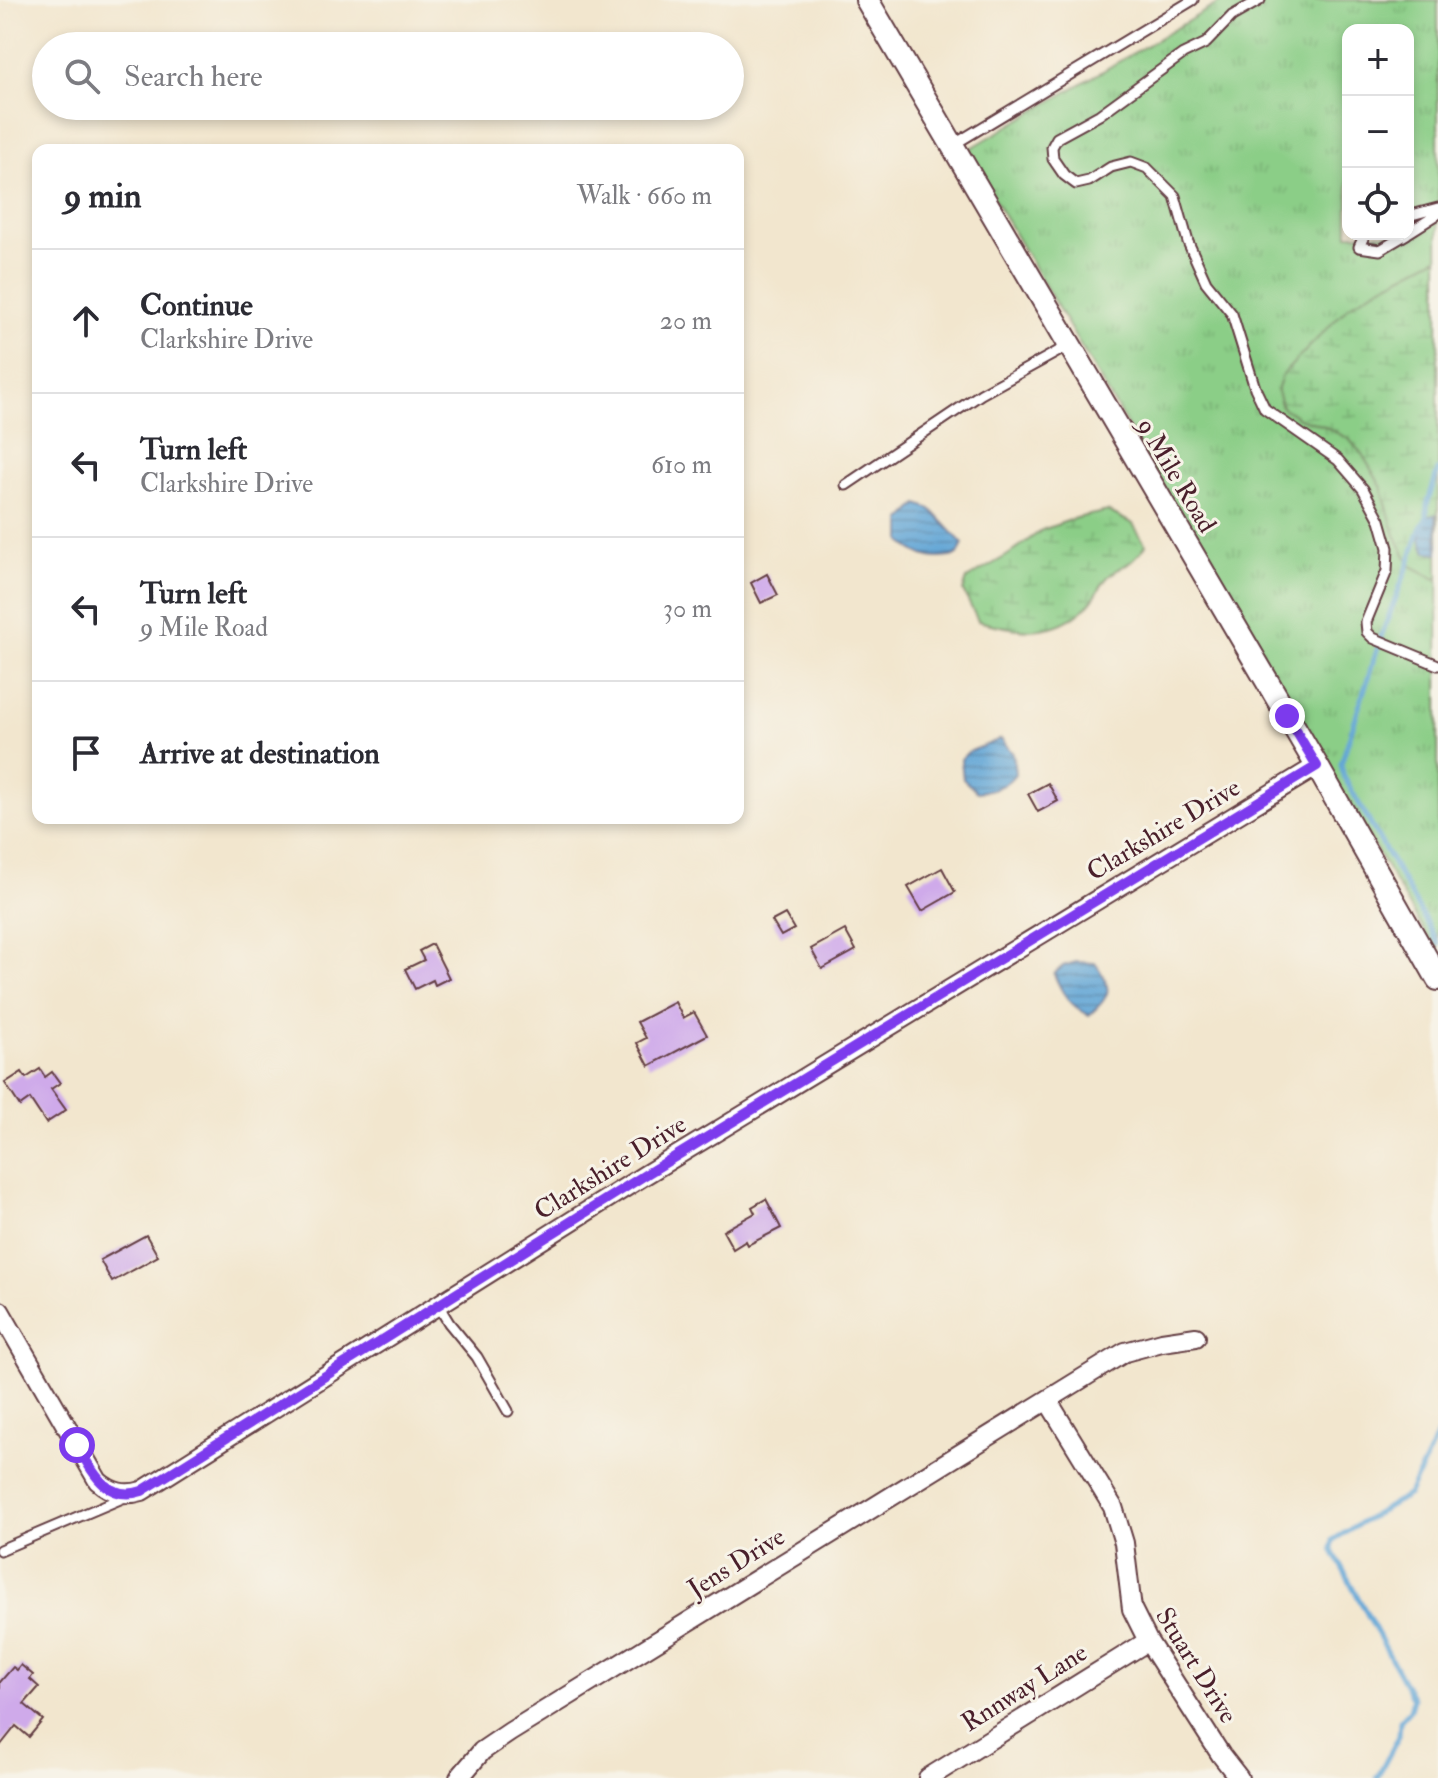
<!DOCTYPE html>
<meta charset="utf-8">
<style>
:root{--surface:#fff;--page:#f7f7f7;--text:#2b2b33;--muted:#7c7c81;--line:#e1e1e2}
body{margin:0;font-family:"IM FELL Double Pica",serif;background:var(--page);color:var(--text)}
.controls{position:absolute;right:24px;top:24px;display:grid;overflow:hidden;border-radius:16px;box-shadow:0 4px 12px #0003}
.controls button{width:72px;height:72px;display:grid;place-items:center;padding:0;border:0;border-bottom:2px solid var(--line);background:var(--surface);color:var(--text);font:40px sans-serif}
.stop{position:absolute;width:24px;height:24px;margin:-18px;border:6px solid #7c3aed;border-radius:50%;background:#fff}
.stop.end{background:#7c3aed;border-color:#fff;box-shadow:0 2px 8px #0008}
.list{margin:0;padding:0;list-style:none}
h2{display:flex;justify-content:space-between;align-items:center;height:104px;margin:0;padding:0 32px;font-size:34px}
h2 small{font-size:26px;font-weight:400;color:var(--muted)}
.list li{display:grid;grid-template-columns:52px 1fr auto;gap:24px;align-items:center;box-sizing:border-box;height:144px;padding:0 32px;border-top:2px solid var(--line)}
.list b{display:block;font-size:30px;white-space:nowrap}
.list p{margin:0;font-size:26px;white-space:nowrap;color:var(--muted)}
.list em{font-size:26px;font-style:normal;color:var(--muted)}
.icon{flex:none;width:44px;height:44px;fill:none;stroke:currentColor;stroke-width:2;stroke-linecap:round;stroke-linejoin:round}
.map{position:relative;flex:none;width:1438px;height:1778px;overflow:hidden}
.search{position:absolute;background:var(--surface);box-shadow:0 4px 12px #0003;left:32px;top:32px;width:712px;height:88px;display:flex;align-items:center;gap:20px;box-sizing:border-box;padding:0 28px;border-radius:44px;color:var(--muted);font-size:30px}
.panel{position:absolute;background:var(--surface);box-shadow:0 4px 12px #0003;left:32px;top:144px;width:712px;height:680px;border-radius:16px}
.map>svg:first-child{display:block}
.grass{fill:url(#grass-tufts);stroke:#6a7659;stroke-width:2;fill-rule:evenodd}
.wetland{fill:url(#wetland-marsh);stroke:#6a7659;stroke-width:2}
.water{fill:url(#water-rules);stroke:#566280;stroke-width:2}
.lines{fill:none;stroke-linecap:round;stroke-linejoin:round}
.stream{stroke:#61a5d6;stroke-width:5}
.building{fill:#cfaaea}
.service-casing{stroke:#633d43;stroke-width:13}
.minor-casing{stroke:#633d43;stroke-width:22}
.tertiary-casing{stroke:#633d43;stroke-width:26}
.service{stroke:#fff;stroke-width:9}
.minor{stroke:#fff;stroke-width:18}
.tertiary{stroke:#fff;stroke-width:22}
.route{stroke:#7c3aed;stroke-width:10}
.labels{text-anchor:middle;stroke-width:6;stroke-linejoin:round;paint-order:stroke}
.street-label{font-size:26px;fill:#4a1f2b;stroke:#f7f3e8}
</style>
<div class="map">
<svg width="1438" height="1778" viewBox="0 0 1438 1778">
<defs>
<pattern id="grass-tufts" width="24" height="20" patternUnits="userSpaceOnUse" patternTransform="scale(2)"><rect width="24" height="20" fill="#8bce87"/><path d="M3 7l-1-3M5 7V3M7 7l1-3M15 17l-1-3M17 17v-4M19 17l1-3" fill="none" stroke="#79b075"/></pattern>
<pattern id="wetland-marsh" width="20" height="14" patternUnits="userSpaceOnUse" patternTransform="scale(2)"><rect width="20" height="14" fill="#8bce87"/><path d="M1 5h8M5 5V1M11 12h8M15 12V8" fill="none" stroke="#79b075"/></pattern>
<pattern id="water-rules" width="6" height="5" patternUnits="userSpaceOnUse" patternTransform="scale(2)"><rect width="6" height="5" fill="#61a5d6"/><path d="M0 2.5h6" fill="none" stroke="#5286ae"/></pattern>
</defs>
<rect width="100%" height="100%" fill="#f7f3e8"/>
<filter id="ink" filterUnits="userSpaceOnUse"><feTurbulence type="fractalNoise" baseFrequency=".0125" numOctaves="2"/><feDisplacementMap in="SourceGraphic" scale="16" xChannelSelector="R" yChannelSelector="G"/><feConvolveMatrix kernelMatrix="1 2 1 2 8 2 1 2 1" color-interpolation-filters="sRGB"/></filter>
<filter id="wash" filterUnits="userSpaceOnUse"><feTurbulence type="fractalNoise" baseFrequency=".006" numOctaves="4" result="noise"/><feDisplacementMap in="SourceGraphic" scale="32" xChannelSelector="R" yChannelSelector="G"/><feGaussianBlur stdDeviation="1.8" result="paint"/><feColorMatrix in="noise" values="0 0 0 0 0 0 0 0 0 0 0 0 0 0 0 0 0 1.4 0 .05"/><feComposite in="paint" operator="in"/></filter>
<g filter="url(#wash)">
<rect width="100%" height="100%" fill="#f2e6ce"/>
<path class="grass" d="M1224,0H1438V955L966,151ZM1348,30H1408V234H1348Z"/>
<path class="wetland" d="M1438,257V515L1436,514L1426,552L1438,553V576L1436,579L1411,566L1395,535L1381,486L1362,454L1349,439L1324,426L1299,418L1282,407L1277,392L1282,375L1347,308L1367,294Z
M1108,511L1133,524L1146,545C1134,563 1125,563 1109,576C1100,584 1096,598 1087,606C1053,638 1020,632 978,621L963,591L967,579L1008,555L1042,530L1076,518Z"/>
<path class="water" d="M918,504L931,509L963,544L958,555C936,562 920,557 902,542V520Z
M1436,514L1438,553L1426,552C1419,537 1418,531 1427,517Z
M1001,739L1013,754L1015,774C1005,787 993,790 977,792L963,779L961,759L968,752Z
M1076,962L1095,963C1113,988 1112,996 1089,1015C1070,1006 1062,993 1054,974L1063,966Z"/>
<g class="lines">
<path class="stream" d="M1438,470L1427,505V517L1420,529L1408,566L1382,634L1341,764L1344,777L1438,943
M1377,1778L1399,1736L1400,1721L1410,1710L1413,1699L1332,1549L1333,1540L1409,1494L1438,1434"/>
</g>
<g id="blocks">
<path class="building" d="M767,574L778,595L761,603L751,583Z
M1048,783L1058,801L1038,812L1028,794Z
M942,868L955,892L922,911L908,887Z
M785,914L794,929L781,936L772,921Z
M845,930L856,950L822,969L811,949Z
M432,944L449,978L435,985L433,980L415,989L405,969L424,960L419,951Z
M675,1002L683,1018L694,1012L707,1035L649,1066L637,1043L646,1038L637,1022Z
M40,1069L45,1077L52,1072L60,1083L51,1089L66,1110L46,1123L30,1099L20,1106L5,1083L22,1072L26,1078Z
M766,1199L781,1228L748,1245L746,1241L733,1249L723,1231L755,1213L752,1207Z
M146,1235L158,1256L112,1282L100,1260Z
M21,1665L33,1675L30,1679L39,1687L24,1704L43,1720L29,1737L16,1726L0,1746V1682L13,1667L17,1670Z"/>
</g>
</g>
<g filter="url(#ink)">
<use href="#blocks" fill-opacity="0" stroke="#633d43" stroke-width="2"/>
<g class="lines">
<g class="service-casing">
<path id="service" d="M1260,0L1232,16L1206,43L1183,54L1099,115L1057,138L1052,147L1053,159L1064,175L1076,184L1089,181L1111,167L1131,162L1147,168L1175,196L1188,242L1206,282L1232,314L1255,388L1265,409L1338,460L1363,489L1380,520L1388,548L1387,571L1366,622L1367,632L1373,638L1438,665
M953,145L1193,0
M1408,216L1438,208
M1408,233L1438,214
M1365,234L1359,247L1380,250L1407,234
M846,485L981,394L1068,346
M438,1305L449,1323L477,1357L508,1411
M0,1550L127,1496"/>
</g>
<g class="minor-casing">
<path id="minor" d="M0,1311L98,1481C112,1493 125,1496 142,1491L645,1175L1317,766
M1048,1401L1113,1507L1124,1543L1132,1609L1148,1641L1221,1755L1239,1778
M459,1778L482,1751L510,1732L1125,1352L1162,1342L1196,1337
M928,1778L1148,1641"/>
</g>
<g class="tertiary-casing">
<path id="tertiary" d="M867,0L1317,766L1438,979"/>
</g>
<use href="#service" class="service"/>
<use href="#minor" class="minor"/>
<use href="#tertiary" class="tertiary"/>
</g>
</g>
<g class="lines" filter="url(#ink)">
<path class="route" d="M77,1445C92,1471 106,1503 142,1491L645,1175L1317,766L1287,716"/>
</g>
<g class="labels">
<g class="street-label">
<text transform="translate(1177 475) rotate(59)" y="9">9 Mile Road</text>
<text transform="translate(1163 829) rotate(-31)" y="9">Clarkshire Drive</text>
<text transform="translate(610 1167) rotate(-32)" y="9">Clarkshire Drive</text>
<text transform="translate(736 1562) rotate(-32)" y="9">Jens Drive</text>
<text transform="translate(1197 1665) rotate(58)" y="9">Stuart Drive</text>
<text transform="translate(1024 1687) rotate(-32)" y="9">Rnnway Lane</text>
</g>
</g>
</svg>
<div class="controls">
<button>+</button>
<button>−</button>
<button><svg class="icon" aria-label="locate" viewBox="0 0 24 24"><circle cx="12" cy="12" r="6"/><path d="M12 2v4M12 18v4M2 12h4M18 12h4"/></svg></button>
</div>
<div class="stop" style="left:77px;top:1445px"></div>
<div class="stop end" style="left:1287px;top:716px"></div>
<div class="search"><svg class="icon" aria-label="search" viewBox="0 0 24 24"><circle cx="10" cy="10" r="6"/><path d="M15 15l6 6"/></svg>Search here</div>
<section class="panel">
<h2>9 min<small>Walk · 660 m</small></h2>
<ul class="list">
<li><svg class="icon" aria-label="ahead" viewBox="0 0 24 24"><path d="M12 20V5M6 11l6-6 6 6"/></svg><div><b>Continue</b><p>Clarkshire Drive</p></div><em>20 m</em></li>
<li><svg class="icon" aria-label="left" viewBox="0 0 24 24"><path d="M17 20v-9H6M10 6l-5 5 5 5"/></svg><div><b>Turn left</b><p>Clarkshire Drive</p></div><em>610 m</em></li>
<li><svg class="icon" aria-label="left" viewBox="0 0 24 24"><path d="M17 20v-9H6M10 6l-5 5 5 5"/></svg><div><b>Turn left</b><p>9 Mile Road</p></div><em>30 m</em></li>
<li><svg class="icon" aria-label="arrive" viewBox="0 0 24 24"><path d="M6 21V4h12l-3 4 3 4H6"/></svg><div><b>Arrive at destination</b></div></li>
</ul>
</section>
</div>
